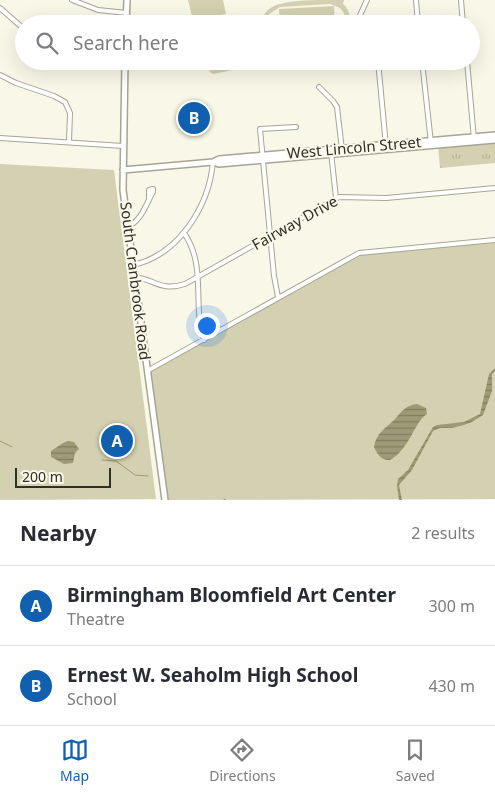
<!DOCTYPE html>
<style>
:root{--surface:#fff;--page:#f2f2f3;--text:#2b2b33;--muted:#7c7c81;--line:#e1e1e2;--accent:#1160af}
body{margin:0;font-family:"Noto Sans",sans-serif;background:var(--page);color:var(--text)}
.scale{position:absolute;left:15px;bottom:12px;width:96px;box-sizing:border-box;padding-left:5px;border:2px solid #2f2e28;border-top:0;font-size:14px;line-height:18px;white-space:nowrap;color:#2f2e28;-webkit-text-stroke:4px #f9f8e8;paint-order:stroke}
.you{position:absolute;left:206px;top:325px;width:18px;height:18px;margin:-12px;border:4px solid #fff;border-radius:50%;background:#1a73e8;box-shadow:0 0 0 8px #1a73e833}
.badge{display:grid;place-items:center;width:32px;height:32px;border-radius:50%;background:var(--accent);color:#fff;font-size:16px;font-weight:700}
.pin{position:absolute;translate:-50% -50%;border:2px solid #fff;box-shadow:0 1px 5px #0006}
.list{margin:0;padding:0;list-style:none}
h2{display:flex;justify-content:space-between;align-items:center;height:65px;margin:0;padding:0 20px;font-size:21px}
h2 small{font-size:16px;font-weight:400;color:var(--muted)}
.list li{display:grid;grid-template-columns:32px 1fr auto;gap:15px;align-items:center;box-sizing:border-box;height:80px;padding:0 20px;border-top:1px solid var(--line)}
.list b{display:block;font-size:19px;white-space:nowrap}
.list p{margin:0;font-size:16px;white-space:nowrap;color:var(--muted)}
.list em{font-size:16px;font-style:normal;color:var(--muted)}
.icon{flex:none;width:28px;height:28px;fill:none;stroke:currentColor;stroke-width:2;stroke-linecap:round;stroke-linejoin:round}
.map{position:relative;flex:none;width:495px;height:500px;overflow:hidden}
.search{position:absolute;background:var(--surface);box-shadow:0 5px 20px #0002;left:15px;right:15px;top:15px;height:55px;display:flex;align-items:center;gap:12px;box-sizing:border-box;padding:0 18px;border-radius:28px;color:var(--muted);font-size:19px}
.sheet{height:225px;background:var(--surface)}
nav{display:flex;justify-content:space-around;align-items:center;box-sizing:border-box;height:70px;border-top:1px solid var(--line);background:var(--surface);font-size:14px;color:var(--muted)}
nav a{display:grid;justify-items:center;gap:2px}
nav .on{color:var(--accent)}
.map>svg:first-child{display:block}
.grass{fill:#d4d1b2}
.park{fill:url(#park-tufts)}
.water{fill:url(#water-rules)}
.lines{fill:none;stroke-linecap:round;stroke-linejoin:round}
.stream{stroke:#9d9a77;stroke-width:1}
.street-casing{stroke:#a6a595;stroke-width:6}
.secondary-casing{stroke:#a6a595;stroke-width:8}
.street{stroke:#fff;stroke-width:4}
.secondary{stroke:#fff;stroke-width:5}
.labels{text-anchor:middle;stroke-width:4;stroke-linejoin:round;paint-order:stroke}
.street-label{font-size:15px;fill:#2f2e28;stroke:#f9f8e8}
</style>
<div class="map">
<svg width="495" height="500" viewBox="0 0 495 500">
<defs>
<pattern id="park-tufts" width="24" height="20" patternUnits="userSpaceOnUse" patternTransform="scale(1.25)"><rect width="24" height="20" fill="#d4d1b2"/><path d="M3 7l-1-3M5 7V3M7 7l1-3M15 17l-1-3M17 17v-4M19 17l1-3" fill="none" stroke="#b6b499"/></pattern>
<pattern id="water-rules" width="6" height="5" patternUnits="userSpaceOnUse" patternTransform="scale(1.25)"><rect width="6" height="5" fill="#9d9a77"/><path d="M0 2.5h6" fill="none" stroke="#807e62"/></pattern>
</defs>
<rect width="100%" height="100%" fill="#f9f8e8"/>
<path class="grass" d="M188,0H223L226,14L193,21Z
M317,0H344L343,4C349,9 351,16 349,24H345L344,13L340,8L330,4L280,7L269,14L268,24H262C262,0 297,1 317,0Z
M334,6L335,24H280L279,9Z
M207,61H241L242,68L213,74L210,72Z
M0,164L114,170L156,499L0,500Z
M495,239V499L165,500L149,371L357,252Z"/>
<path class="park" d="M495,142V163L440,168L438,147Z"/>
<path class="water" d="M495,368V371L492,374V391L483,415L472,422L464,425L452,428H440L433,431L412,470L399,485L402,500H399L397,486L398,479L408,470L433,427L437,425L464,422L480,414L489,374Z
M417,404L426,408L427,414C414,422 410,449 390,460C382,461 377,454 374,447C376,433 386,428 395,419C402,411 406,405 417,404Z
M68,441L74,442L79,449L75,453L73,463L64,464L51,457V451L63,443Z"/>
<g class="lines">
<path class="stream" d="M0,441L12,447
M102,460L116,461L135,475L148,476
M224,499L226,500"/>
<g class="street-casing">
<path id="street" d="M72,0L98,10L127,13
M416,0L418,24
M461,0L463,24
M0,8L24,29
M356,24L367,0
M96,61L125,64
M378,61L386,146
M422,61L431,143
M467,61L474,139
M0,75L16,83L54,96L65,102L70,113L69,142
M319,87L333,101L337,107L342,150
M0,138L123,146
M331,152L336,198
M128,226C141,222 147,202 153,192V189L149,190V199
M184,233C207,266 192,304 204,340
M133,265C179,255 209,206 213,162
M134,277C155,279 160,292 185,284L339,197L386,198L495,188
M278,297L274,276L260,129L296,127
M147,371L359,253L495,240"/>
</g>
<g class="secondary-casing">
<path id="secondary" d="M126,24L127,0
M125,61L123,190L165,500
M213,162L219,159L495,135
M123,170L213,162L219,164L495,140"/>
</g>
<use href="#street" class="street"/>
<use href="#secondary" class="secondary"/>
</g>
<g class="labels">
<g class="street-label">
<text transform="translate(354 148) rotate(-5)" y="5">West Lincoln Street</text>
<text transform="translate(295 223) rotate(-29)" y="5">Fairway Drive</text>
<text transform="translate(135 281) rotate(83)" y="5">South Cranbrook Road</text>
</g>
</g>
</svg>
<div class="scale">200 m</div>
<div class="you"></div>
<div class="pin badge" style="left:117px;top:441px">A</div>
<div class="pin badge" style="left:194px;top:118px">B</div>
<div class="search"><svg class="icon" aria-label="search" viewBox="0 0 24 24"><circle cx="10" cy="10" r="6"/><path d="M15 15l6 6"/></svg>Search here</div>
</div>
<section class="sheet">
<h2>Nearby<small>2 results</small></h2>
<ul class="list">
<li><span class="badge">A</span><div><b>Birmingham Bloomfield Art Center</b><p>Theatre</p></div><em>300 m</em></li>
<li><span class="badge">B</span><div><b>Ernest W. Seaholm High School</b><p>School</p></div><em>430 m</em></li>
</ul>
</section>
<nav>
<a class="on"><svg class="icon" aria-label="map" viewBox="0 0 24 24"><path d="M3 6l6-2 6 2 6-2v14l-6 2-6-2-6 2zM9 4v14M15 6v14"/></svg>Map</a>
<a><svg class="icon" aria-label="directions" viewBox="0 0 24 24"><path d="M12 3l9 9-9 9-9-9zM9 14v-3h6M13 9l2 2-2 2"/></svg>Directions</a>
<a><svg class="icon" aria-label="saved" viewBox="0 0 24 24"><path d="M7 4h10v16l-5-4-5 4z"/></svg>Saved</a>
</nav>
